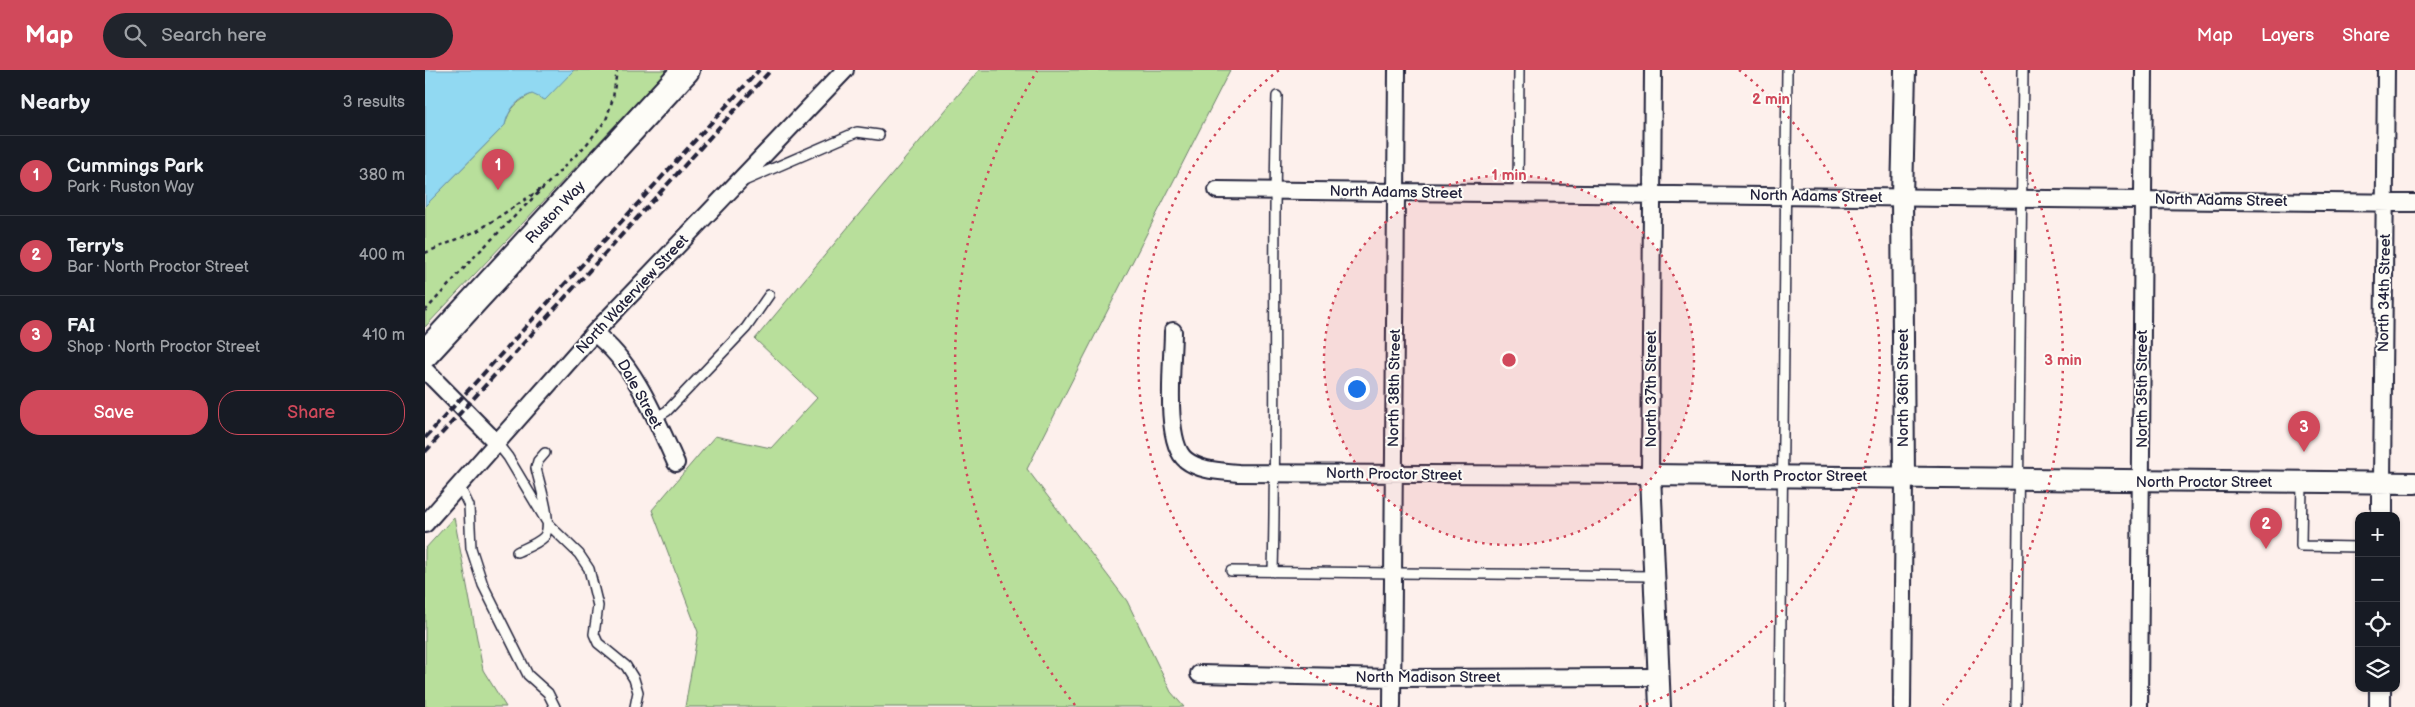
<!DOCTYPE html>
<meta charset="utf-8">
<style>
:root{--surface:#171b24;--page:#20242c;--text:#f1f3f6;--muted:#9ea1a6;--line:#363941;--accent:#d1495b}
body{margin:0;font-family:"Balsamiq Sans",sans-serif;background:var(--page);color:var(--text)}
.controls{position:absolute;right:15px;bottom:15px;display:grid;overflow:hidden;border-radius:10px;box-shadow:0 1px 4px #0004}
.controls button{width:45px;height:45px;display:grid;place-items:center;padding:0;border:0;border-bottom:1px solid var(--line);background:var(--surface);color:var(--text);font:25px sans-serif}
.you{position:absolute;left:931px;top:318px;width:18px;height:18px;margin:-12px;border:4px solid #fff;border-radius:50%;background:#1a73e8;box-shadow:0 0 0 8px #1a73e833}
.badge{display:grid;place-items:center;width:32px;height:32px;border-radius:50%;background:var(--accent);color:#fff;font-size:16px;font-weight:700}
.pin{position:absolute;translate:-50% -41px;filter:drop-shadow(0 1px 2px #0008)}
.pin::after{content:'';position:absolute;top:26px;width:18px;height:15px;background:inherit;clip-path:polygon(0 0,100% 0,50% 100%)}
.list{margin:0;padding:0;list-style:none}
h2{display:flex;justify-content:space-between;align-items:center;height:65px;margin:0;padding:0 20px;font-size:21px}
h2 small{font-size:16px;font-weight:400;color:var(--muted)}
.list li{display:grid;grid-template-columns:32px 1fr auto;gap:15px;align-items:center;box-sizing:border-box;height:80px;padding:0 20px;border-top:1px solid var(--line)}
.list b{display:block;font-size:19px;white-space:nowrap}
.list p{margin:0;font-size:16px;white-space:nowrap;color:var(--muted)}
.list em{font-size:16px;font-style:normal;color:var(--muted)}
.actions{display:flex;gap:10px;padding:15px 20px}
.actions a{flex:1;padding:11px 0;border:1px solid var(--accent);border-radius:20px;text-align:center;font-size:18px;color:var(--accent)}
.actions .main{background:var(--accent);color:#fff}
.icon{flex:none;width:28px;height:28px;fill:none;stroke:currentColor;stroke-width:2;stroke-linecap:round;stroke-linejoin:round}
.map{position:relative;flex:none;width:1990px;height:637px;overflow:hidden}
header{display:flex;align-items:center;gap:30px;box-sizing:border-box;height:70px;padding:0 25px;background:var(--accent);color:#fff}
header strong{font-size:24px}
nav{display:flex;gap:28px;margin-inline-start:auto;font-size:18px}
.search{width:350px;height:45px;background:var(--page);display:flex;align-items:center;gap:12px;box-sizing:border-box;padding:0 18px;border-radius:28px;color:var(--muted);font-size:19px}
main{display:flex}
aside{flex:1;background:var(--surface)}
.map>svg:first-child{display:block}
.green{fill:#b8df9b;stroke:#6d806b}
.water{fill:#91d9f2;stroke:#6590a9}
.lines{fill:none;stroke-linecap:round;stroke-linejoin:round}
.service-casing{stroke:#22223b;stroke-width:12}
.minor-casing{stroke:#22223b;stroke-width:20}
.tertiary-casing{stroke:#22223b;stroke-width:24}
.primary-casing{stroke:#22223b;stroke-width:30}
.path{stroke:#22223b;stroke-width:2.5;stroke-dasharray:4 4;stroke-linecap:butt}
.service{stroke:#fdfcf7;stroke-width:9}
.minor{stroke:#fdfcf7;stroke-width:16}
.tertiary{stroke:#fdfcf7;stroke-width:20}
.primary{stroke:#fdfcf7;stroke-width:26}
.rail{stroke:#22223b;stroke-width:4;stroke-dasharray:8 4;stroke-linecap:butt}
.ring{fill:none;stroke:#d1495b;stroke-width:2.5;stroke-dasharray:2.5 5}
.labels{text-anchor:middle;stroke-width:4;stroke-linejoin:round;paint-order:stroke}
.street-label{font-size:15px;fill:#22223b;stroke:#fdfcf7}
.centre{fill:#d1495b;stroke:#fdfcf7;stroke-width:2.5}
.ring-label{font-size:15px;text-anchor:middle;font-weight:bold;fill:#d1495b;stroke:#fdfcf7;stroke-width:4;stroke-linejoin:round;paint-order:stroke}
</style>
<header>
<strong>Map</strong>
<div class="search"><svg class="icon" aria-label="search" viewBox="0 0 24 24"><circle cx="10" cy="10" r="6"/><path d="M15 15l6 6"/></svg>Search here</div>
<nav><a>Map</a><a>Layers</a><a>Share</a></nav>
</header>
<main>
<aside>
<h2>Nearby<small>3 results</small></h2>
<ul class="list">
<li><span class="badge">1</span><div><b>Cummings Park</b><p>Park · Ruston Way</p></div><em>380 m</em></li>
<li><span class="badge">2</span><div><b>Terry's</b><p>Bar · North Proctor Street</p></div><em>400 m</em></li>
<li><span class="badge">3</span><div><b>FAI</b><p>Shop · North Proctor Street</p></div><em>410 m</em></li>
</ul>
<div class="actions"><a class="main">Save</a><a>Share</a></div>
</aside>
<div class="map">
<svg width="1990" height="637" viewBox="0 0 1990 637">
<rect width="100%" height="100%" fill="#fdf0ec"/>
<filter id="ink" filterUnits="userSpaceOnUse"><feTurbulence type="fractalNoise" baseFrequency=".02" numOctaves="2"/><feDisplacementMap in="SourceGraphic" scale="10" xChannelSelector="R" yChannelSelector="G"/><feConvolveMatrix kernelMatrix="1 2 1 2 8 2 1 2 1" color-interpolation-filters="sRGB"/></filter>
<g filter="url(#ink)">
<path class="green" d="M149,0H242L0,257V136L80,55C87,21 126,22 149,0Z
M554,0H805L602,399L702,531L746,622L759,637H260L273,562L227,440L290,366L346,378L392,328L330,269Z
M29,447L58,600L81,637H0V479Z"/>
<path class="water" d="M0,0H149L120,30L107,24C92,29 83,40 80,55L0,136Z"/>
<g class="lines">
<g class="service-casing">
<path id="service" d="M319,111L432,62L454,65
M1093,123L1094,0
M230,348L242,341L321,258L344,225
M72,373L83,387L123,454L154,484L164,499L173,536L169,564L173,573L201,596L209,609L213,622L210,637
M1877,412L1876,476L1934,477
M34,415L44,436L46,478L58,515L103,605L123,623L130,637
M92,482C100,478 112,474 119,467C129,455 114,413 111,398L113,391L120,383
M806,501L1228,506
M848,502C852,343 847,185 852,26
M1355,637L1362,0
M1591,637L1598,0"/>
</g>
<g class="minor-casing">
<path id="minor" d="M792,120L1990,133
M748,261C748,290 738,372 761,390C775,401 796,401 813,403L1225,405L1228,0
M169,263C210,294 230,347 251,393
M0,300L72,373
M1957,413L1961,0
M0,454L169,263L420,0
M774,604L967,608L1233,607
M967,637L972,0
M1477,637L1479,407
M1714,637L1719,0"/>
</g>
<g class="tertiary-casing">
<path id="tertiary" d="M1479,407L1477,127L1480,0
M1957,446V413
M1235,637L1225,405L1990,413
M1955,637V618"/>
</g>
<g class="primary-casing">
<path id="primary" d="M0,284L261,0"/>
</g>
<path class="path" d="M0,183L54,160L119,117
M0,241L51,185L161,75L181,50L188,28L192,0"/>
<use href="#service" class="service"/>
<use href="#minor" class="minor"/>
<use href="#tertiary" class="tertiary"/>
<use href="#primary" class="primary"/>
<path class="rail" d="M0,368L334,0
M0,382L346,0"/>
</g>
</g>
<circle cx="1084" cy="290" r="185" fill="#d1495b" fill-opacity=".12"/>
<g class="ring">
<circle cx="1084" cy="290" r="185"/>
<path d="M954 637A370 370 0 0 1 854 0M1314 0A370 370 0 0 1 1214 637"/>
<path d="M650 635A554 554 0 0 1 612 1M1556 1A554 554 0 0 1 1518 635"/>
</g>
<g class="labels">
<g class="street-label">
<text transform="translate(971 122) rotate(1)" y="5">North Adams Street</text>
<text transform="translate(1391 126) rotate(1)" y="5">North Adams Street</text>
<text transform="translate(1796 130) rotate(1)" y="5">North Adams Street</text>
<text transform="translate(130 142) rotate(-47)" y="5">Ruston Way</text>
<text transform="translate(1959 223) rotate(-89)" y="5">North 34th Street</text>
<text transform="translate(207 224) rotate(-47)" y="5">North Waterview Street</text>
<text transform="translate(969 318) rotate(-89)" y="5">North 38th Street</text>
<text transform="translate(1478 318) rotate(-90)" y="5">North 36th Street</text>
<text transform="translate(1226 319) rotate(-90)" y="5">North 37th Street</text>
<text transform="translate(1717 319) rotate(-90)" y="5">North 35th Street</text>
<text transform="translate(215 324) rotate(61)" y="5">Dale Street</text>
<text transform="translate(969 404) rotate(1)" y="5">North Proctor Street</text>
<text x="1374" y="411">North Proctor Street</text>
<text x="1779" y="417">North Proctor Street</text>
<text x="1003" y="612">North Madison Street</text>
</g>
</g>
<circle cx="1084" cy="290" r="8" class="centre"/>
<g class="ring-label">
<text x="1346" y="34">2 min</text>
<text x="1084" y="110">1 min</text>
<text x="1638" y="295">3 min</text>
</g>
</svg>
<div class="controls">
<button>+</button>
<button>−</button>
<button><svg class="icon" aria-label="locate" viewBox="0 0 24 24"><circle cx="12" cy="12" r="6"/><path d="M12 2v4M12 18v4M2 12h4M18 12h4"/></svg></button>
<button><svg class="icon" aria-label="layers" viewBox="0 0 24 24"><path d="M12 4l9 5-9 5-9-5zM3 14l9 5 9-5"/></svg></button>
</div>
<div class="you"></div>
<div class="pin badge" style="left:73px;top:120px">1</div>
<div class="pin badge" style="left:1841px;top:479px">2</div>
<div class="pin badge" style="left:1879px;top:382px">3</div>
</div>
</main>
